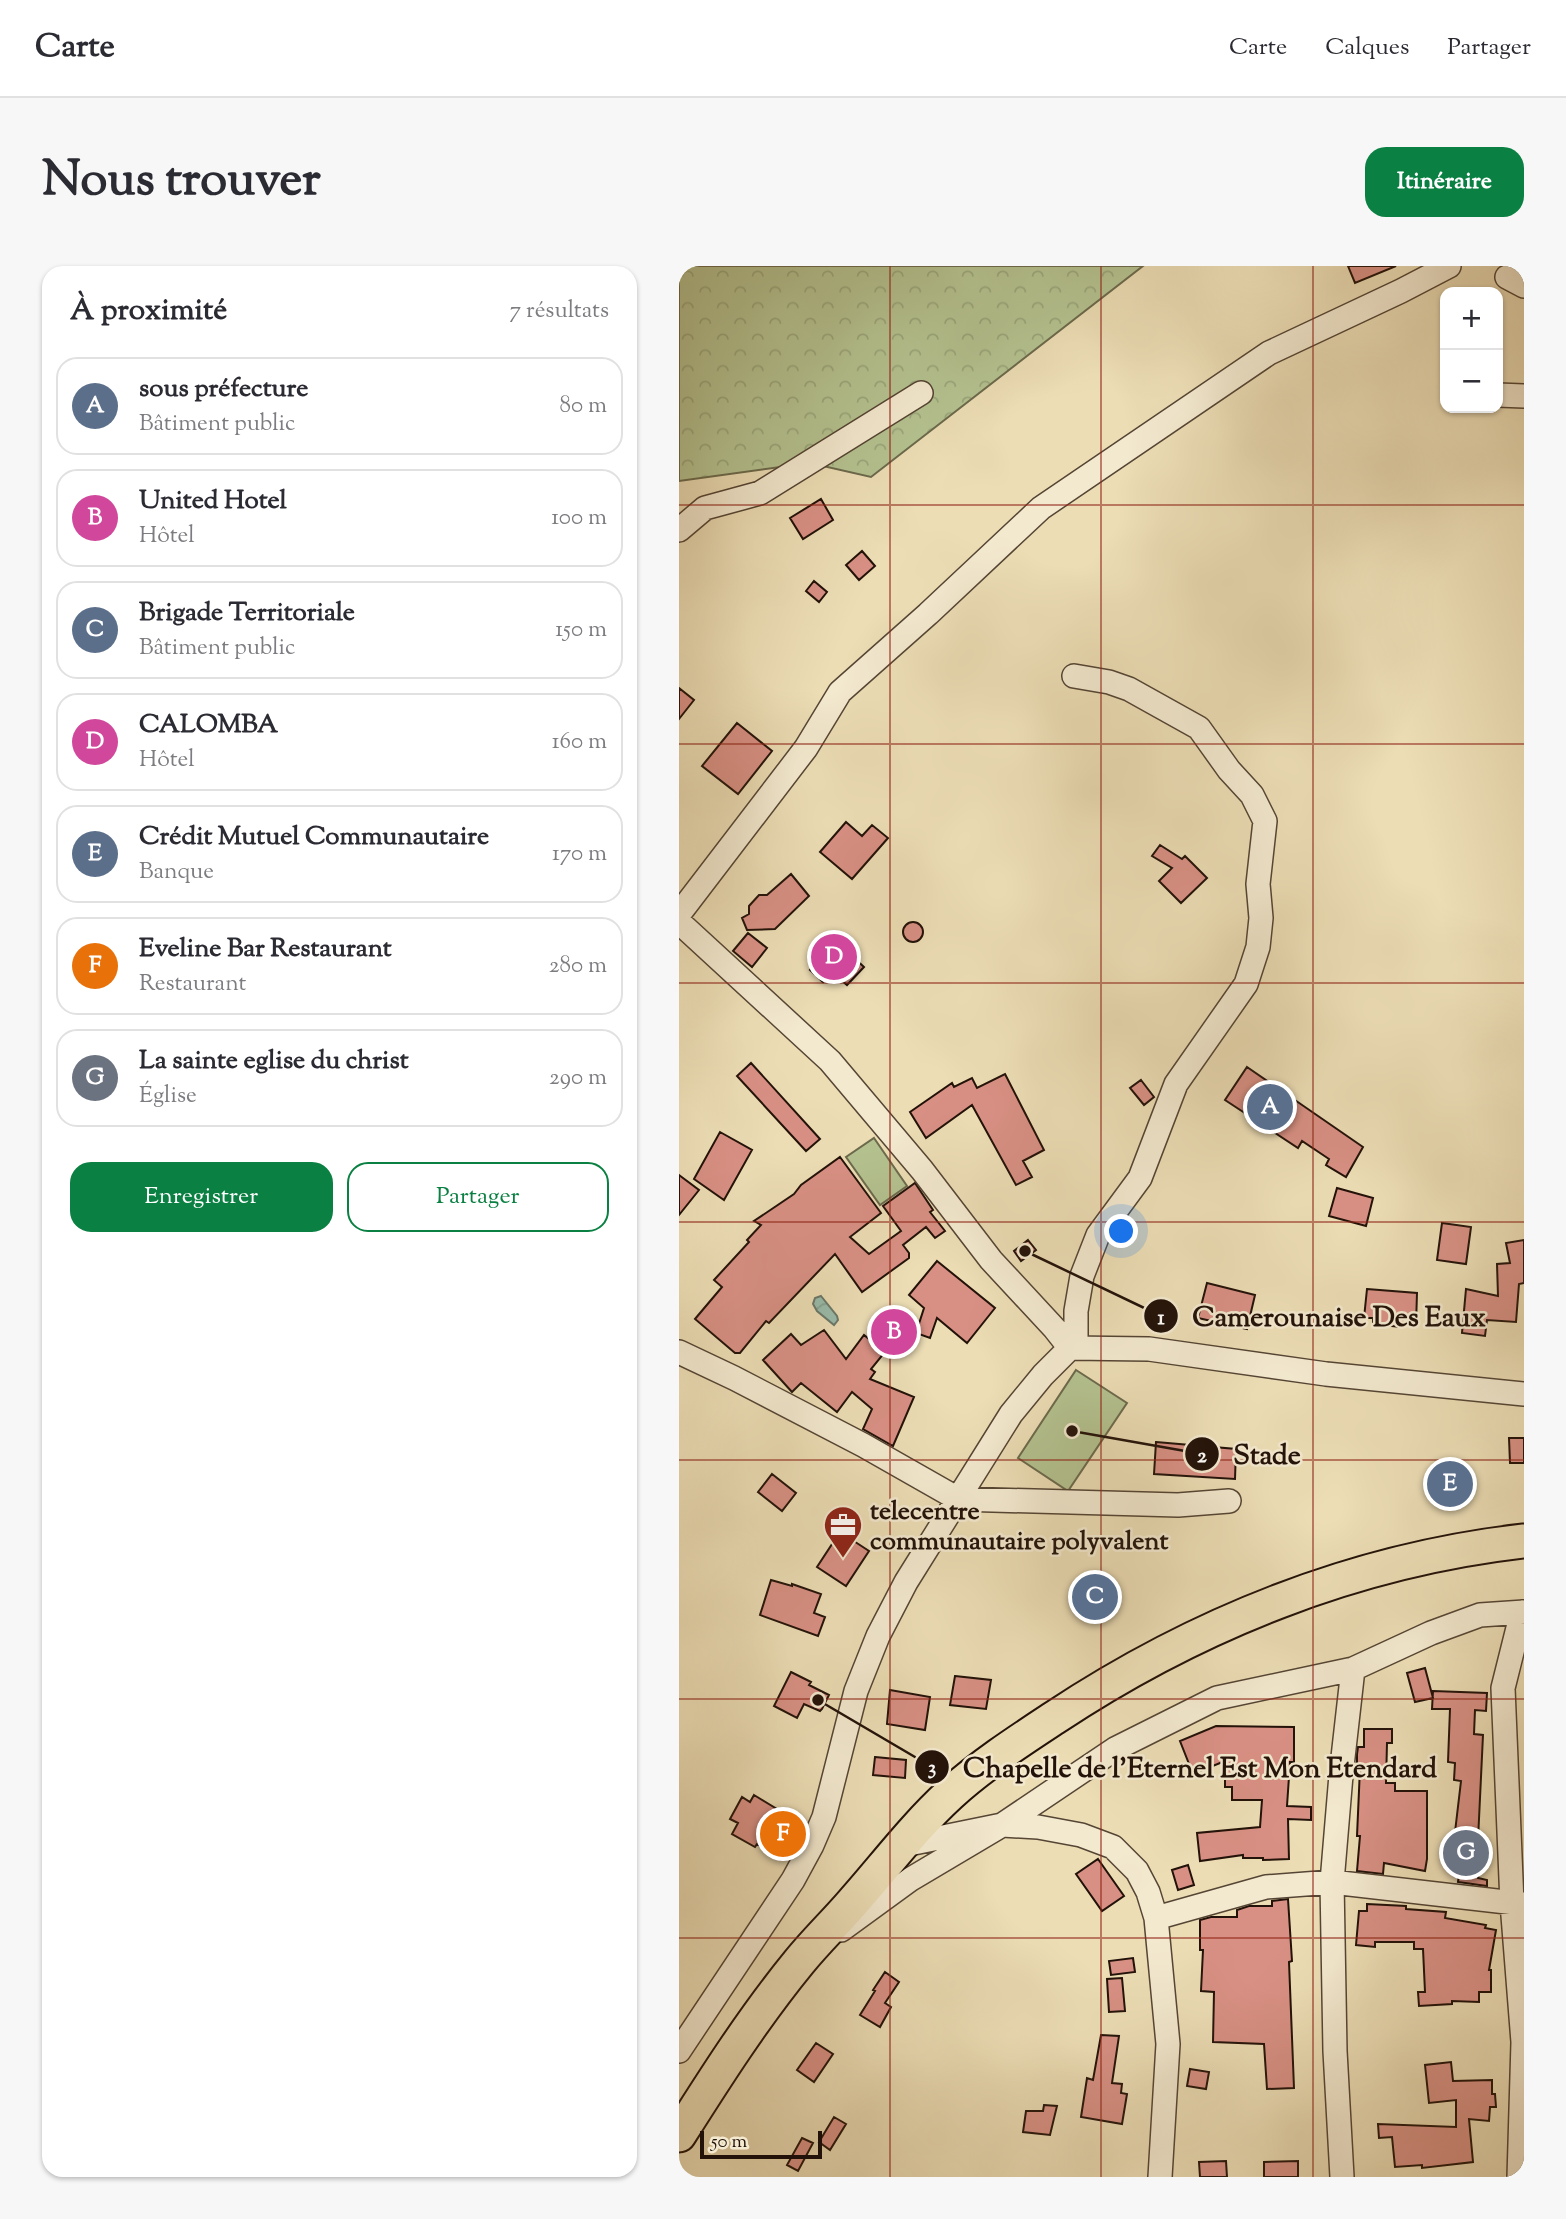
<!DOCTYPE html>
<html lang="fr">
<meta charset="utf-8">
<style>
:root{--surface:#fff;--page:#f7f7f7;--text:#2b2b33;--muted:#7c7c81;--line:#e1e1e2;--accent:#0b8043}
body{margin:0;font-family:"Sorts Mill Goudy",serif;background:var(--page);color:var(--text)}
.controls{position:absolute;right:21px;top:21px;display:grid;overflow:hidden;border-radius:14px;box-shadow:0 2px 5px #0004}
.controls button{width:63px;height:63px;display:grid;place-items:center;padding:0;border:0;border-bottom:2px solid var(--line);background:var(--surface);color:var(--text);font:35px sans-serif}
.scale{position:absolute;left:21px;bottom:18px;width:122px;box-sizing:border-box;padding-left:7px;border:4px solid #231209;border-top:0;font-size:19px;line-height:24px;white-space:nowrap;color:#231209;-webkit-text-stroke:5px #f3e9cf;paint-order:stroke}
.you{position:absolute;left:443px;top:966px;width:24px;height:24px;margin:-18px;border:5px solid #fff;border-radius:50%;background:#1a73e8;box-shadow:0 0 0 10px #1a73e833}
.badge{display:grid;place-items:center;width:46px;height:46px;border-radius:50%;background:var(--accent);color:#fff;font-size:23px;font-weight:700}
.pin{position:absolute;translate:-50% -50%;border:4px solid #fff;box-shadow:0 2px 7px #0006}
.list{margin:0;padding:0;list-style:none}
h2{display:flex;justify-content:space-between;align-items:center;height:91px;margin:0;padding:0 28px;font-size:30px}
h2 small{font-size:23px;font-weight:400;color:var(--muted)}
.list li{display:grid;grid-template-columns:46px 1fr auto;gap:21px;align-items:center;box-sizing:border-box;height:98px;margin:0 14px 14px;padding:0 14px;border:2px solid var(--line);border-radius:21px}
.list b{display:block;font-size:26px;white-space:nowrap}
.list p{margin:0;font-size:23px;white-space:nowrap;color:var(--muted)}
.list em{font-size:23px;font-style:normal;color:var(--muted)}
.actions{display:flex;gap:14px;padding:21px 28px}
.actions a{flex:1;padding:16px 0;border:2px solid var(--accent);border-radius:21px;text-align:center;font-size:24px;color:var(--accent)}
.actions .main{background:var(--accent);color:#fff}
.map{position:relative;flex:none;width:845px;height:1911px;overflow:hidden;border-radius:21px}
header{display:flex;align-items:center;gap:42px;box-sizing:border-box;height:98px;padding:0 35px;background:var(--surface);border-bottom:2px solid var(--line)}
header strong{font-size:33px}
nav{display:flex;gap:38px;margin-inline-start:auto;font-size:24px}
.intro{display:flex;align-items:center;justify-content:space-between;box-sizing:border-box;height:168px;padding:0 42px}
h1{margin:0;font-size:49px}
.button{padding:18px 32px;border-radius:21px;background:var(--accent);color:#fff;font-size:24px;font-weight:700}
main{display:flex;gap:42px;padding:0 42px}
aside{flex:1;background:var(--surface);border-radius:21px;box-shadow:0 2px 5px #0004}
.map>svg:first-child{display:block}
.forest{fill:url(#forest-crowns);stroke:#6c6a4c;stroke-width:2}
.garden{fill:#b4c290;stroke:#6c6a4c;stroke-width:2}
.water{fill:url(#water-waves);stroke:#6a786a;stroke-width:2}
.building{fill:#d89084;stroke:#231209;stroke-width:2}
.lines{fill:none;stroke-linecap:round;stroke-linejoin:round}
.minor-casing{stroke:#554534;stroke-width:26}
.highway-casing{stroke:#231209;stroke-width:37}
.minor{stroke:#f3e9cf;stroke-width:23}
.highway{stroke:#ecddb5;stroke-width:33}
.grid{fill:none;stroke:#8f2418;stroke-width:2;stroke-opacity:0.55}
.labels{text-anchor:middle;stroke-width:5;stroke-linejoin:round;paint-order:stroke}
.poi-label{font-size:26px;font-weight:bold;fill:#231209;stroke:#f3e9cf;text-anchor:start}
.leader{fill:none;stroke:#231209;stroke-width:2.5}
.callout-dot{fill:#231209;stroke:#f3e9cf;stroke-width:2.5}
.mark-label{font-size:21px;text-anchor:middle;font-weight:bold;fill:#fff}
.callout-label{font-size:28px;text-anchor:middle;font-weight:bold;fill:#231209;stroke:#f3e9cf;stroke-width:5;stroke-linejoin:round;paint-order:stroke}
</style>
<header>
<strong>Carte</strong>
<nav><a>Carte</a><a>Calques</a><a>Partager</a></nav>
</header>
<div class="intro"><h1>Nous trouver</h1><a class="button">Itinéraire</a></div>
<main>
<aside>
<h2>À proximité<small>7 résultats</small></h2>
<ul class="list">
<li><span class="badge" style="background:#5c6f8a">A</span><div><b>sous préfecture</b><p>Bâtiment public</p></div><em>80 m</em></li>
<li><span class="badge" style="background:#d1479c">B</span><div><b>United Hotel</b><p>Hôtel</p></div><em>100 m</em></li>
<li><span class="badge" style="background:#5c6f8a">C</span><div><b>Brigade Territoriale</b><p>Bâtiment public</p></div><em>150 m</em></li>
<li><span class="badge" style="background:#d1479c">D</span><div><b>CALOMBA</b><p>Hôtel</p></div><em>160 m</em></li>
<li><span class="badge" style="background:#5c6f8a">E</span><div><b>Crédit Mutuel Communautaire</b><p>Banque</p></div><em>170 m</em></li>
<li><span class="badge" style="background:#e8710a">F</span><div><b>Eveline Bar Restaurant</b><p>Restaurant</p></div><em>280 m</em></li>
<li><span class="badge" style="background:#6b7280">G</span><div><b>La sainte eglise du christ</b><p>Église</p></div><em>290 m</em></li>
</ul>
<div class="actions"><a class="main">Enregistrer</a><a>Partager</a></div>
</aside>
<div class="map">
<svg width="845" height="1911" viewBox="0 0 845 1911">
<defs>
<pattern id="forest-crowns" width="20" height="18" patternUnits="userSpaceOnUse" patternTransform="scale(1.75)"><rect width="20" height="18" fill="#b4c290"/><path d="M2 6a3 3 0 1 1 6 0M12 15a3 3 0 1 1 6 0" fill="none" stroke="#9aa67b"/></pattern>
<pattern id="water-waves" width="16" height="10" patternUnits="userSpaceOnUse" patternTransform="scale(1.75)"><rect width="16" height="10" fill="#99bcab"/><path d="M0 5q4-4 8 0t8 0" fill="none" stroke="#84a192"/></pattern>
</defs>
<rect width="100%" height="100%" fill="#ecddb5"/>
<filter id="stains"><feTurbulence type="fractalNoise" baseFrequency=".00286" numOctaves="4"/><feColorMatrix values="0 0 0 0 .2 0 0 0 0 .09 0 0 0 0 .02 0 0 0 .5 -.17"/></filter>
<radialGradient id="worn" r=".72"><stop offset=".6" stop-color="#630" stop-opacity="0"/><stop offset="1" stop-color="#630" stop-opacity=".3"/></radialGradient>
<path class="forest" d="M0,0H464L192,211L131,197L0,215Z"/>
<path class="garden" d="M195,872L228,920L201,939L167,891Z
M397,1104L448,1137L389,1225L339,1192Z"/>
<path class="water" d="M142,1030L158,1050L159,1054L155,1059L138,1045L134,1038L136,1032Z"/>
<path class="building" d="M669,0H717L676,17Z
M142,233L154,254L124,273L111,252Z
M183,285L196,300L180,314L167,299Z
M135,315L148,326L140,336L127,325Z
M0,422L15,434L0,453Z
M58,457L93,485L59,528L23,500Z
M167,556L183,570L193,559L209,572L173,613L141,586Z
M481,579L503,593L506,590L528,612L502,637L480,615L493,602L473,590Z
M112,608L130,630L96,663L68,664L63,652L70,648V640L80,629H88Z
M224 666a10 10 0 1 1 20 0a10 10 0 1 1-20 0Z
M69,667L88,682L73,701L54,685Z
M150,668L185,701L168,719L153,706L144,716L131,704L139,695L132,688Z
M72,797L141,873L127,885L58,810Z
M568,801L684,881L667,911L647,899L650,893L623,875L619,882L546,834Z
M326,808L365,884L344,895L353,911L337,919L293,839L247,872L231,846L273,817L275,821L293,812L298,822Z
M462,814L475,831L465,839L451,822Z
M41,866L73,884L45,934L15,913Z
M161,891L202,947L171,971L190,988L222,965L204,940L236,917L254,944L251,946L266,965L256,972L247,961L224,979L230,987V992L183,1026L156,988L90,1057L87,1055L61,1087H56L16,1053L43,1021L35,1014L70,976L68,974L82,959L75,955L115,928L122,919Z
M0,909L20,924L0,949Z
M658,922L694,932L687,960L650,950Z
M763,957L792,961L787,998L758,994Z
M349,974L357,984L342,995L335,985Z
M845,974V1017L840,1018L837,1056L808,1054L806,1070L783,1067L787,1023L819,1030L818,998L831,997L827,977Z
M258,995L316,1042L288,1077L258,1052L251,1072L237,1067L245,1042L230,1029Z
M528,1017L576,1029L568,1063L519,1052Z
M688,1023L738,1027L737,1059L721,1058V1061L694,1058V1052H685Z
M145,1064L167,1093L185,1069L206,1086L192,1103L196,1106L191,1113L235,1131L214,1180L184,1163L193,1143L173,1126L158,1146L122,1117L113,1126L84,1094L112,1068L122,1079Z
M830,1172H845V1197H831Z
M477,1176L557,1183L556,1213L475,1208Z
M772,1204L773,1209L784,1208L786,1226L760,1231L755,1208Z
M93,1208L117,1227L103,1245L79,1226Z
M161,1266L190,1285L167,1320L138,1301Z
M92,1314L113,1320V1318L142,1328L135,1347L146,1351L139,1370L81,1349Z
M424,1317L431,1335L409,1345L401,1327Z
M746,1402L754,1432L736,1436L728,1407Z
M112,1406L132,1416L130,1419L150,1429L143,1443L141,1445L125,1438L118,1452L95,1440Z
M276,1410L312,1414L307,1443L271,1439Z
M211,1424L251,1431L246,1464L208,1458Z
M754,1425L808,1427L807,1445L796,1444L795,1468L804,1469L799,1574H803L799,1612L808,1614V1620L779,1616L781,1601L772,1600L782,1515L775,1514L776,1497L769,1496L771,1443H753Z
M537,1460L615,1461V1496H611L608,1540L632,1541V1554L609,1553L610,1593L584,1594V1592H564V1589L521,1595L518,1567L581,1561L583,1534H553V1521H546V1495L514,1508L501,1475Z
M685,1463H713V1477H708L707,1517H716V1525H748V1593L746,1605L705,1597L704,1608L678,1605L681,1570H678L681,1502H678V1488L679,1481H685Z
M196,1491L227,1494L226,1512L194,1509Z
M75,1529L126,1560L111,1588L106,1585L103,1589L99,1586L97,1589L78,1578L76,1581L53,1568L59,1557L51,1553L63,1531L71,1536Z
M419,1593L445,1630L423,1645L397,1608Z
M509,1599L515,1619L499,1624L493,1604Z
M609,1633L613,1695L610,1696L615,1822L588,1823L585,1778L534,1776L535,1726L522,1725L524,1684H521V1654L532,1651H558V1644L570,1640H593V1635Z
M688,1638L727,1640V1643L767,1646L766,1652L807,1659L806,1662L817,1664L810,1704H812V1726H800V1736L773,1735V1738L740,1740L739,1726H746L744,1683H735V1676H696V1681L677,1679L680,1645H688Z
M454,1692L456,1706L432,1709L430,1695Z
M206,1706L220,1716L206,1737L212,1741L201,1761L181,1749L196,1725L194,1724Z
M443,1712L446,1745L430,1746L428,1713Z
M422,1769L440,1770L433,1817L443,1818L442,1827L448,1828L443,1858L402,1851L408,1812L414,1814Z
M137,1777L154,1788L135,1816L118,1804Z
M772,1796L774,1815L813,1814V1828H816L817,1841H811L810,1855L790,1853L794,1896L743,1902V1899L716,1901L713,1871L700,1872L699,1858L777,1861V1834L750,1837L746,1799Z
M511,1803L530,1806L527,1823L508,1820Z
M365,1839L378,1840L371,1869L344,1866L347,1845H364Z
M155,1851L167,1858L151,1884L140,1876Z
M123,1872L134,1877L119,1905L108,1899Z
M547,1895L548,1911H521L520,1896Z
M619,1895V1911H585V1896Z"/>
<g class="lines">
<g class="minor-casing">
<path id="minor" d="M828,11L845,20
M819,129L845,130
M0,264L26,242L81,227L242,127
M395,410L430,416L450,423L520,462L550,504L573,529L586,555L579,618L582,652L579,681L567,718L497,818L461,912L419,969L403,1010L397,1045V1080
M0,648L127,482L161,426L249,348L362,242L590,87L722,25L770,0
M0,656L151,795L243,904L312,994L376,1063L391,1082
M0,1086L55,1112L184,1179L279,1233L499,1239L550,1235
M220,1580L323,1559L359,1561L402,1569L434,1581L458,1605L469,1626L477,1652L489,1778L481,1911
M477,1652L587,1621L653,1616L845,1638
M162,1664L232,1613L323,1559L436,1483L538,1432L674,1403
M0,1785L114,1614L133,1579L145,1551L177,1425L199,1370L227,1316L332,1148L364,1109L391,1082L470,1083L647,1108L845,1128
M663,1911L656,1785L653,1616L662,1509L674,1403L752,1367L801,1349L845,1346
M840,1911L844,1776L833,1637L824,1422L843,1346"/>
</g>
<g class="highway-casing">
<path id="highway" d="M0,1869C38,1809 75,1751 120,1696C137,1675 156,1657 174,1636C206,1600 235,1561 271,1528C303,1499 340,1475 375,1452C517,1358 676,1294 845,1275"/>
</g>
<use href="#minor" class="minor"/>
<use href="#highway" class="highway"/>
</g>
<path class="grid" d="M211,0V1911M422,0V1911M634,0V1911M0,239H845M0,478H845M0,717H845M0,956H845M0,1194H845M0,1433H845M0,1672H845"/>
<defs>
<g id="office-pin" transform="scale(2.0125)"><path d="M0 17L-7.5 6A9.5 9.5 0 1 1 7.5 6Z" fill="#8f2418" stroke="#f3e9cf"/><path d="M-6-3h4V-5.5h4V-3h4V5H-6ZM-1-4.5V-3h2v-1.5ZM-6 0V1H6V0Z" fill="#fff"/></g>
</defs>
<g fill-rule="evenodd">
<use href="#office-pin" x="164" y="1259"/>
</g>
<g class="labels">
<g class="poi-label">
<text x="191" y="1253">telecentre<tspan x="191" dy="30">communautaire polyvalent</tspan></text>
</g>
</g>
<path class="leader" d="M346 985L482 1050M393 1165L523 1188M139 1434L253 1501"/>
<g class="callout-dot">
<circle cx="346" cy="985" r="7"/>
<circle cx="393" cy="1165" r="7"/>
<circle cx="139" cy="1434" r="7"/>
<circle cx="482" cy="1050" r="18"/>
<circle cx="523" cy="1188" r="18"/>
<circle cx="253" cy="1501" r="18"/>
</g>
<g class="mark-label">
<text x="482" y="1058">1</text>
<text x="523" y="1196">2</text>
<text x="253" y="1508">3</text>
</g>
<g class="callout-label">
<text x="660" y="1060">Camerounaise Des Eaux</text>
<text x="588" y="1198">Stade</text>
<text x="521" y="1511">Chapelle de l'Eternel Est Mon Etendard</text>
</g>
<rect width="100%" height="100%" filter="url(#stains)"/>
<rect width="100%" height="100%" fill="url(#worn)"/>
</svg>
<div class="controls">
<button>+</button>
<button>−</button>
</div>
<div class="scale">50 m</div>
<div class="you"></div>
<div class="pin badge" style="left:591px;top:841px;background:#5c6f8a">A</div>
<div class="pin badge" style="left:215px;top:1066px;background:#d1479c">B</div>
<div class="pin badge" style="left:416px;top:1331px;background:#5c6f8a">C</div>
<div class="pin badge" style="left:155px;top:691px;background:#d1479c">D</div>
<div class="pin badge" style="left:771px;top:1218px;background:#5c6f8a">E</div>
<div class="pin badge" style="left:104px;top:1568px;background:#e8710a">F</div>
<div class="pin badge" style="left:787px;top:1587px;background:#6b7280">G</div>
</div>
</main>
